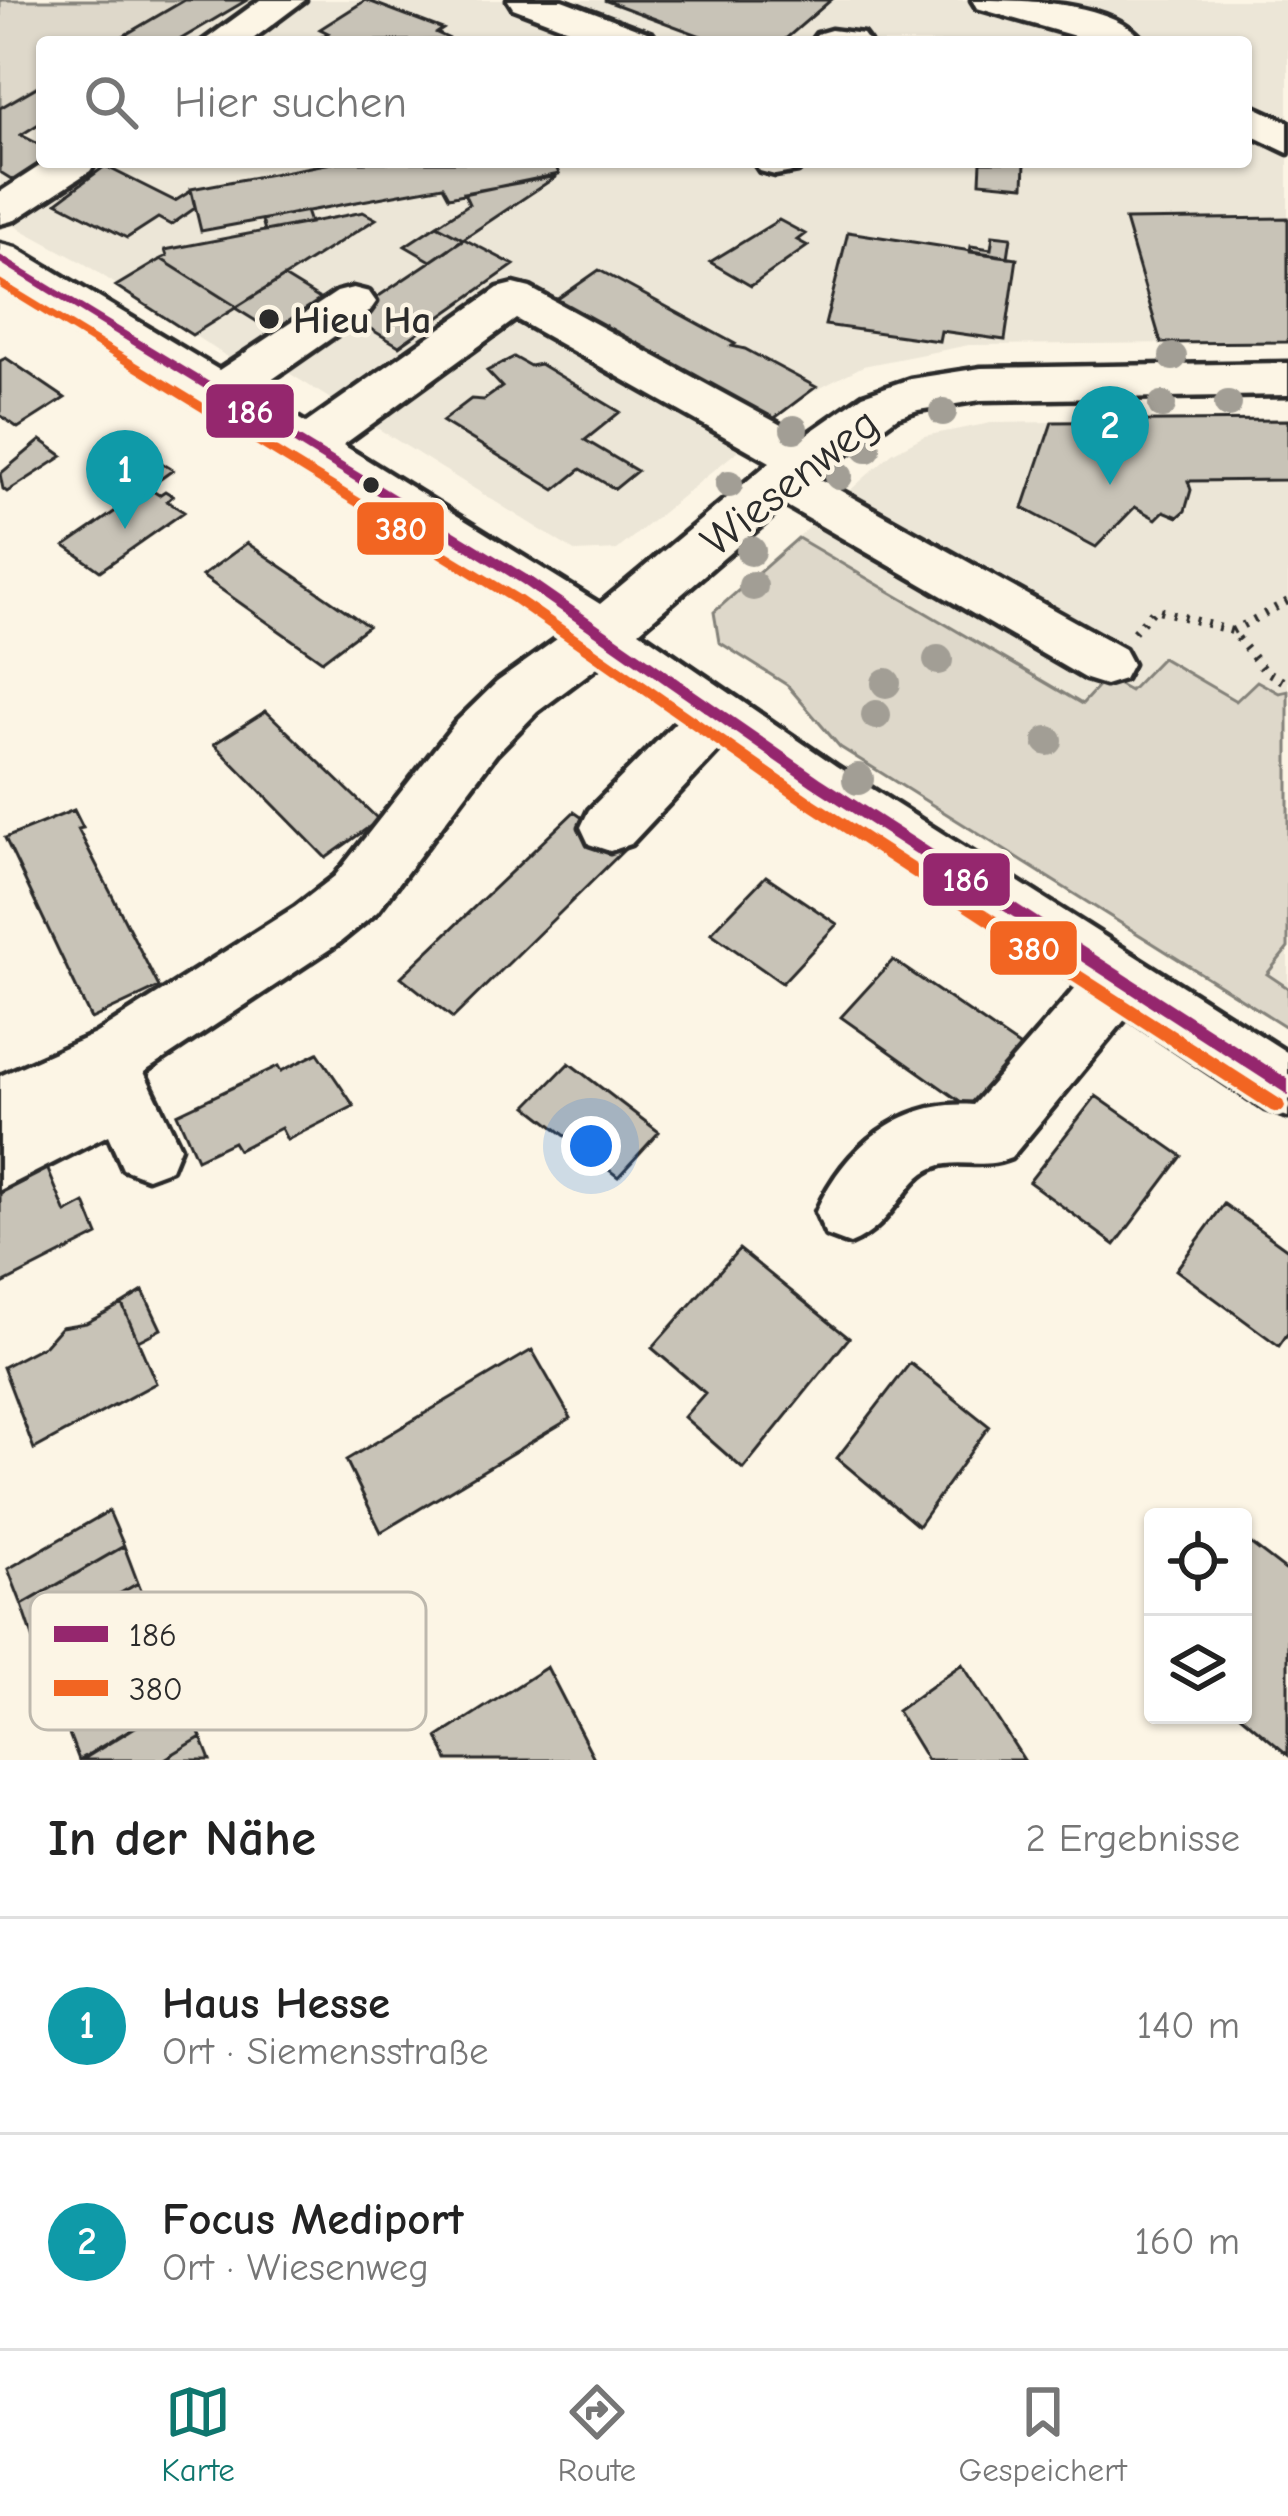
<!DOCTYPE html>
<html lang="de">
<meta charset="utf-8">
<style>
:root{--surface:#fff;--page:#f2f2f2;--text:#222;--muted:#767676;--line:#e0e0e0;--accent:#0f766e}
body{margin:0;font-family:"Comic Neue",sans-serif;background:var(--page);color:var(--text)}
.controls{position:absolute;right:36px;bottom:36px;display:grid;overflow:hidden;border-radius:12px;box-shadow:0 3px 9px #0004}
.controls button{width:108px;height:108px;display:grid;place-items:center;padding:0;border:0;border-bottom:3px solid var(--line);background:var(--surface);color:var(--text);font:60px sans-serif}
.you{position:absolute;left:591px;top:1146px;width:42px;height:42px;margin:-30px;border:9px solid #fff;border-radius:50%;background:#1a73e8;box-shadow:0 0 0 18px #1a73e833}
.badge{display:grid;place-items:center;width:78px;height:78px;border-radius:50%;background:var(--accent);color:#fff;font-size:39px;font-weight:700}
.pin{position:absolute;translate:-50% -99px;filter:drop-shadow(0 3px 6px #0008)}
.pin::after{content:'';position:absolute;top:63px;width:42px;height:36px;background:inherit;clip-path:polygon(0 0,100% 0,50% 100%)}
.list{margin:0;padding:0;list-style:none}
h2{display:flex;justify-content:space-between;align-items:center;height:156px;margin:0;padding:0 48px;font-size:51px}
h2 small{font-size:39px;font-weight:400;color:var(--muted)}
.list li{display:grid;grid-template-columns:78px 1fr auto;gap:36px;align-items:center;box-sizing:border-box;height:216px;padding:0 48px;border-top:3px solid var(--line)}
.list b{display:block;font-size:45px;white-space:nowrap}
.list p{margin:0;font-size:39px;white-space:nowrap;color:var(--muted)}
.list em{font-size:39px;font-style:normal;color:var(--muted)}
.icon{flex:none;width:66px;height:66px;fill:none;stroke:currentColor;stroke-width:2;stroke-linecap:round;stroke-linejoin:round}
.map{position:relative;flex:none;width:1288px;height:1760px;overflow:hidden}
.search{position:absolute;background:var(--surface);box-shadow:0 3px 9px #0004;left:36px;right:36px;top:36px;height:132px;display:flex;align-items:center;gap:30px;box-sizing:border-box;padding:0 42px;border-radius:12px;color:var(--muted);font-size:45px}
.sheet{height:588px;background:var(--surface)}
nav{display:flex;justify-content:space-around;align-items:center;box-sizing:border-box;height:168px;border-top:3px solid var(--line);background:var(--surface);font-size:33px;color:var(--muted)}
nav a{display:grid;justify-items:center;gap:6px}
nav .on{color:var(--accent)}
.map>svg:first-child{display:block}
.built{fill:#ece6d7}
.green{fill:#ded8ca;stroke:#84827a;stroke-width:3}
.building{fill:#c8c3b7;stroke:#2b2b2b;stroke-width:3}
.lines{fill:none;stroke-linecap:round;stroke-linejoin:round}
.minor-casing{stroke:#2b2b2b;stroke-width:9}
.path{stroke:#2b2b2b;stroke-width:8;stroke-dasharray:3 9;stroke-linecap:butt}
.minor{fill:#fcf5e5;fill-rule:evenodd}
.bus-1-casing{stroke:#fcf5e5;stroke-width:9}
.bus-2-casing{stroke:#fcf5e5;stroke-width:9}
.bus-1{fill:#95276e;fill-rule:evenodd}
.bus-2{fill:#f26522;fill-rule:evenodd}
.tree{fill:#a29e95}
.poi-dot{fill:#2b2b2b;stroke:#fcf5e5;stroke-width:4.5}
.labels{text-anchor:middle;stroke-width:9;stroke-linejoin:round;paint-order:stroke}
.far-poi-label{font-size:39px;font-weight:bold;fill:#2b2b2b;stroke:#fcf5e5;text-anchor:start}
.street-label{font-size:45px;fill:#2b2b2b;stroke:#fcf5e5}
.key{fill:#fcf5e5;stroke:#bdb8ad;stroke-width:3}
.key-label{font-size:33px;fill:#2b2b2b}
.line-badge{stroke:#fcf5e5;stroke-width:4.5}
.badge-label{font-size:33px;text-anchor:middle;font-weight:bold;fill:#fff}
</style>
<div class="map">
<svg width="1288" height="1760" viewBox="0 0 1288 1760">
<rect width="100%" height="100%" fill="#fcf5e5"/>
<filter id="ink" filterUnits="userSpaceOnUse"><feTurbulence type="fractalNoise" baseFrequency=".00833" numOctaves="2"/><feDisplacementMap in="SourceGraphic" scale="24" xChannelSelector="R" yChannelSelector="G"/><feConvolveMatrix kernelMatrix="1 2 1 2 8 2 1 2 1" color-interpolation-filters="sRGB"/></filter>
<g filter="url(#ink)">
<path class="built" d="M185,0H1288V342L969,345L863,366L803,397L617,550L576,552L276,365L258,377L85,264L0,218V108L42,83V162H1246V42H113Z
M1288,419V1028L840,747L787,685L719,642L714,612L892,453L924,436L991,423Z"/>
<path class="green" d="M0,0H185L113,42H42V83L0,108Z
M798,538L1082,704L1106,678L1130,691L1162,658L1236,701L1257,681L1279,693L1288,691V948L1267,974L1288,988V1028L840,747L787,685L719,642L714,612Z"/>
<path class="building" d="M185,0H247L176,42H113Z
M366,0L443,29L437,33L452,40L314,42L328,33L320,29Z
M604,0H831L782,42H717Z
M42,84V122L21,135L42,146V162H46L16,182L0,172V108Z
M337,162H554L559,174L449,197L443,186L201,231L191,189Z
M981,162H1025L1024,186L980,182Z
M105,166L175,201L191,191L195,208L171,225L158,218L127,238L57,202Z
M557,176L463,239L437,225L469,204L464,193Z
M306,211L310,223L265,231L262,220Z
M363,212L376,219L237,307L161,259L167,256L165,250Z
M1288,218V342L1161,343L1125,220Z
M779,220L805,234L797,240L808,246L751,286L710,262Z
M437,225L463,239L431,261L405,246Z
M848,232L1017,258L1005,340L941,331L939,341L825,325Z
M993,235L1011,237L1008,257L970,252L971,246L991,249Z
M464,239L514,265L399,346L349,316Z
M161,259L237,307L192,335L116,286Z
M599,270L735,344L732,346L745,349L816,387L772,420L695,376L686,383L627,351L636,344L631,341L625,346L558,308L563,304L556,300Z
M284,277L333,307L285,339L235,308Z
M514,357L530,366L540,364L620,412L585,440L637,471L615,489L581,469L555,490L442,421L471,399L484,400L502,387L487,371Z
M6,358L65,398L18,428L0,415V361Z
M1288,420V480L1188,481L1191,490L1185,511L1178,517L1164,511L1156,519L1135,507L1096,547L1023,508L1052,422Z
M41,440L63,456L7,492L3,489L0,474Z
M160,462L173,470L148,488L159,495L165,491L173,496L167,501L184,512L100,571L65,546L133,499L119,490Z
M247,543L368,626L322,661L202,576Z
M266,711L379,820L326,858L214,744Z
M74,810L83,828L78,829L159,987L91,1019L5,838Z
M574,812L626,848L453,1018L401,977Z
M766,876L837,924L782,983L711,933Z
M893,960L1038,1059L988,1121L841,1017Z
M318,1053L354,1106L287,1140L281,1128L238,1150L233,1142L197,1159L177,1114L278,1066L281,1071Z
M569,1063L659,1132L618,1177L527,1106Z
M1096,1096L1182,1156L1115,1245L1029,1182Z
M43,1158L66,1213L85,1203L98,1235L0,1285V1178Z
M1224,1204L1288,1250V1333L1279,1346L1176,1270Z
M739,1249L849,1338L743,1469L684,1417L705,1393L652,1348Z
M143,1291L161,1329L138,1341L122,1304Z
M122,1304L156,1383L34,1449L3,1367L45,1345L61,1327L86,1323Z
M532,1350L571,1418L381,1532L346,1460Z
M910,1363L989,1426L918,1526L837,1458Z
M109,1511L124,1546L22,1605L8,1569Z
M1246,1540L1288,1572V1755L1240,1715Z
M124,1546L138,1583L35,1643L22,1605Z
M138,1583L153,1620L50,1682L35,1643Z
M169,1658L184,1697L79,1760L64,1721Z
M962,1664L1024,1760H927L897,1711Z
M547,1667L595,1760H448L438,1737Z
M184,1697L201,1737L163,1760H82Z
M201,1737L210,1760H163Z"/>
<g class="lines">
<g class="minor-casing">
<path id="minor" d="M260,0H305L249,42H202Z
M508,0H562L652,34L658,42H602L513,8Z
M972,0C1018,0 1115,0 1144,42H1096L977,8Z
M831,30L863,34L869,42H811L817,34Z
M1246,103L1288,122V153L1246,133Z
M46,162H96L90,171L15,220L0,224V192Z
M754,162H804L798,171L775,175L760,171Z
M0,244L16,248L219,370L337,292L353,288L369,292L376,302L369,312L254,392L306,423L498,288L514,284L530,288L803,437L863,395L910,379L981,368L1288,363V395L981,400L918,410L897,417L816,477L1124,649L1132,664L1124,679L1105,685L1086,679L785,505L639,631L836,766L1288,1053V1117L1265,1109L1127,1017L1011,1158C982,1170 958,1158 935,1167C903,1179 894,1227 850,1244L826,1235L816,1212C844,1148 901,1099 973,1105L1078,985L723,746L631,844L610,851L589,844L581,827L589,810L681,717L604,662L537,712L496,754L377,912L339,943L144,1072L180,1147L171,1169L147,1178L123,1169L108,1135L0,1190V1076L95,1034L295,907L335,876L456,722L497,682L564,634L508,595L0,278ZM516,319L770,462L600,604L343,445Z"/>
</g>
<path class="path" d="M1232,631L1288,601
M1134,632L1155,609L1232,631L1264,670L1288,684"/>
<use href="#minor" class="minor"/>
<g class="bus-1-casing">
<path id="bus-1" d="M0,255L532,578L821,778L1288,1079V1095L811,786L522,584L0,263Z"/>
</g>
<g class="bus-2-casing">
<path id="bus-2" d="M0,279L521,596L810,796L1283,1101L1285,1106L1283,1111L1277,1113L1271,1111L800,804L511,602L0,288Z"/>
</g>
<use href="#bus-1" class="bus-1"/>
<use href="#bus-2" class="bus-2"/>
</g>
<g class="tree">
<circle cx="1173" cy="357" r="14"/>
<circle cx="1228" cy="404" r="14"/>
<circle cx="1162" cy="405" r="14"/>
<circle cx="943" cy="412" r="14"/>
<circle cx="794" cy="429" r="14"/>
<circle cx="867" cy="449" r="14"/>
<circle cx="839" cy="476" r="14"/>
<circle cx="729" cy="484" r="14"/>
<circle cx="751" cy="551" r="15"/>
<circle cx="753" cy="586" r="15"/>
<circle cx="938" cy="660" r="15"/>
<circle cx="886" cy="683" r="15"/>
<circle cx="876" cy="715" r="15"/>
<circle cx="1048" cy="741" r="15"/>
<circle cx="858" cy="779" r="16"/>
</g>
</g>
<g class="poi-dot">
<circle cx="269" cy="319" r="12"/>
<circle cx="371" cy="485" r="10"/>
</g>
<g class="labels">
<g class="far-poi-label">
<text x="293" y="333">Hieu Ha</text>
</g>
<g class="street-label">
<text transform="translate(789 481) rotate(-38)" y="16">Wiesenweg</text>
</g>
</g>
<rect x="30" y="1592" width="396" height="138" rx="18" class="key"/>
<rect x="54" y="1626" width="54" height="16" fill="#95276e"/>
<rect x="54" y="1680" width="54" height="16" fill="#f26522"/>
<g class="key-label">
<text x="129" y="1646">186</text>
<text x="129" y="1700">380</text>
</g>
<g class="line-badge">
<rect x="204" y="382" width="92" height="58" rx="12" fill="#95276e"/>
<rect x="355" y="500" width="91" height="57" rx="12" fill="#f26522"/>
<rect x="921" y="851" width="91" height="57" rx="12" fill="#95276e"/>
<rect x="988" y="919" width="91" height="58" rx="12" fill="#f26522"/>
</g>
<g class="badge-label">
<text x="250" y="423">186</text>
<text x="401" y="540">380</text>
<text x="966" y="891">186</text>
<text x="1034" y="960">380</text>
</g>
</svg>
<div class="controls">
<button><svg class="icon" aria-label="locate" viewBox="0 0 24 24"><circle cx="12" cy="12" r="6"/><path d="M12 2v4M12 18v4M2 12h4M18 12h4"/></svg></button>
<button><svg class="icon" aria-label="layers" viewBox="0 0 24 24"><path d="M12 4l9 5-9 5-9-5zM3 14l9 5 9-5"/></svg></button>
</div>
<div class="you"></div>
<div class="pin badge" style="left:125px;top:529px;background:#0f9aa8">1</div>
<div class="pin badge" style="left:1110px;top:485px;background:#0f9aa8">2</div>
<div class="search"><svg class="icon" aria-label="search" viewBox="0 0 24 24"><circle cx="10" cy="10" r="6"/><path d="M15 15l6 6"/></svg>Hier suchen</div>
</div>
<section class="sheet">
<h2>In der Nähe<small>2 Ergebnisse</small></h2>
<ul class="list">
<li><span class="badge" style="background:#0f9aa8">1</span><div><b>Haus Hesse</b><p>Ort · Siemensstraße</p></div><em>140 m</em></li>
<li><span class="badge" style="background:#0f9aa8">2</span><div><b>Focus Mediport</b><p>Ort · Wiesenweg</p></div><em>160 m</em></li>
</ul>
</section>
<nav>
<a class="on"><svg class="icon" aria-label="map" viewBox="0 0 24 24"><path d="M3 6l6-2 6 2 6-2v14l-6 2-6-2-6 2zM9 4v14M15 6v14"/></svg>Karte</a>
<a><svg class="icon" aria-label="directions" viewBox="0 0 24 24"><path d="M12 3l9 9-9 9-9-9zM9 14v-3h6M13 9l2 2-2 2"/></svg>Route</a>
<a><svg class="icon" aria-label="saved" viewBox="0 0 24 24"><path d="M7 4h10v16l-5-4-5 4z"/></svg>Gespeichert</a>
</nav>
